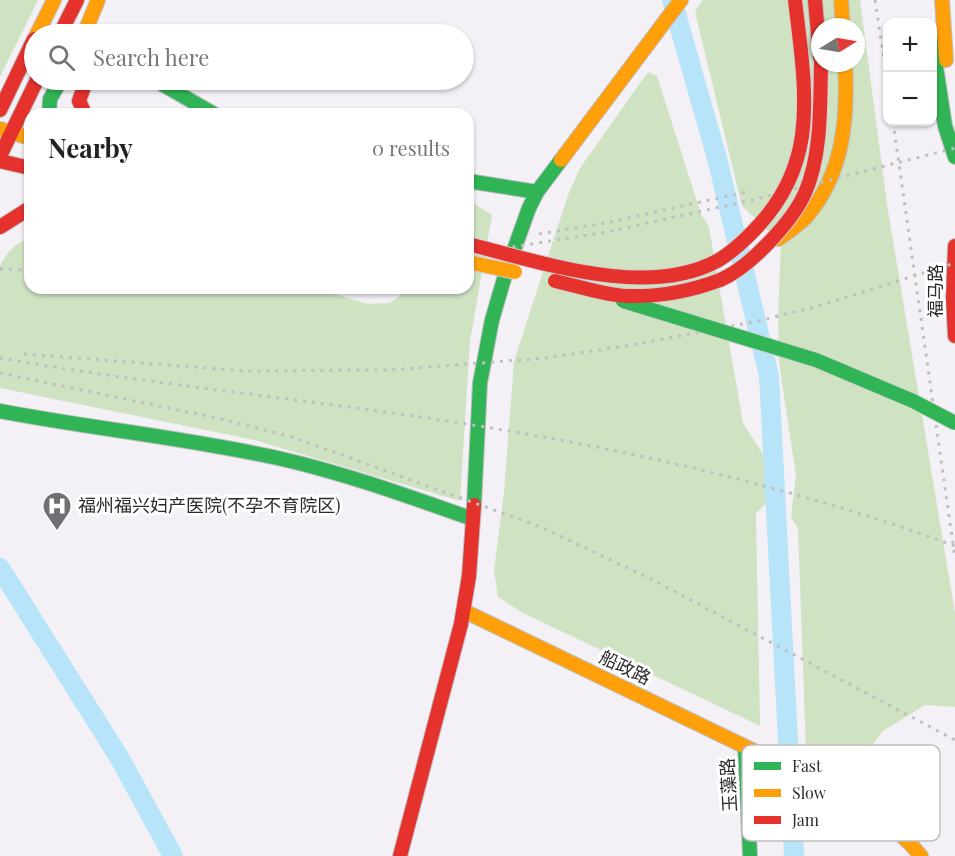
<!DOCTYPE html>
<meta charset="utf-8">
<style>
:root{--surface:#fff;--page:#f2f2f2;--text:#222;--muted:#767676;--line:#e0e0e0}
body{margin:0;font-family:"Playfair Display","Noto Sans SC",serif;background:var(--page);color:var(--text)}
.controls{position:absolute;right:18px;top:18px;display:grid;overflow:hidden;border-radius:12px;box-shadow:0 2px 4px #0004}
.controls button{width:54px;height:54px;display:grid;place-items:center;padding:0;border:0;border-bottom:2px solid var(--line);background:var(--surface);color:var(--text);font:30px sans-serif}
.compass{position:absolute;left:811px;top:18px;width:54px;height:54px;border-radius:50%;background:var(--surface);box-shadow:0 2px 4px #0004;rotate:79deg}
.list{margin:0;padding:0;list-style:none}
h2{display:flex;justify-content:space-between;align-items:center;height:78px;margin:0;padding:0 24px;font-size:26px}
h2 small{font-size:20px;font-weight:400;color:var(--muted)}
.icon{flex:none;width:33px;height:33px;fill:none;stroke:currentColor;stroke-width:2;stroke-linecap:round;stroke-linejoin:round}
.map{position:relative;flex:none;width:955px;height:856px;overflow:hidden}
.search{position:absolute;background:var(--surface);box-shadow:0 2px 4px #0004;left:24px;top:24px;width:450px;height:66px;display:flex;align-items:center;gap:15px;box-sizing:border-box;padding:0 21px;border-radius:33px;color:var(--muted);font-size:22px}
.panel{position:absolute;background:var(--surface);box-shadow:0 2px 4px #0004;left:24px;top:108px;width:450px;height:186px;border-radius:18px}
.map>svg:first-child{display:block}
.green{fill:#cfe3c3;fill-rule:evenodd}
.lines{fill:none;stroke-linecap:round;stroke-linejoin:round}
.river{stroke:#b8e4fa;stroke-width:20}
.fast-casing{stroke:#bfbdc1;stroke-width:16}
.slow-casing{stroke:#bfbdc1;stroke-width:16}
.jam-casing{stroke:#bfbdc1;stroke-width:16}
.fast{stroke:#30b455;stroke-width:14}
.slow{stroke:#ff9f0a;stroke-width:14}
.jam{stroke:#e5322d;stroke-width:14}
.rail{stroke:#bfbfc0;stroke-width:3;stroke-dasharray:3 6;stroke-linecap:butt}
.fast-bridge-casing{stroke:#d1cfd2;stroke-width:16;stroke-linecap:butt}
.slow-bridge-casing{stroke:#d1cfd2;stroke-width:16;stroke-linecap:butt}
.jam-bridge-casing{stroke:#d1cfd2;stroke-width:16;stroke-linecap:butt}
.fast-bridge{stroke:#30b455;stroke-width:14}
.slow-bridge{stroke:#ff9f0a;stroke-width:14}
.jam-bridge{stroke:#e5322d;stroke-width:14}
.labels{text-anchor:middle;stroke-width:6;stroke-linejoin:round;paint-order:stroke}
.street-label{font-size:18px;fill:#2b292c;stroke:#fff}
.poi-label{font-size:18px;fill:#2b292c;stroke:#fff;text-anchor:start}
.key{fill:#fff;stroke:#bfbfc0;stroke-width:1.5}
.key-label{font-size:16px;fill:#2b292c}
</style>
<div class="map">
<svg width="955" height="856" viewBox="0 0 955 856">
<rect width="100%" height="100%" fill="#f3f1f6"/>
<path class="green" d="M0,0H38L0,77Z
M702,0H860L887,204L955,613V707L925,705L883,731L854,768L806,752L798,529L791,517L796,476L779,362L778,316L781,243L742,206L695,12ZM820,27H856V63H820Z
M648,72L657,76L701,214L709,227L743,423L765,457L766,504L756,513L760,726L523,613L498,597L494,570L504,492L514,361L568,195L580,168Z
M468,200L492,215L470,341L460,501L254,440L0,388V266C7,252 15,243 30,238V288H314L368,304L389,303L399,297L402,288H468Z"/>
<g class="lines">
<path class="river" d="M672,0L718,162L769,376L794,856
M0,568L119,757L173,856"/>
<g class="fast-casing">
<path id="fast" d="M932,40L945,126L955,157
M155,80L214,114
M49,114L50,99L61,80
M468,181L537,192
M0,411C94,429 189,438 282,459C347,474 410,497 473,519
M474,505L480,383L492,320L506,272L529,208L537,192L561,160
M745,748L750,856"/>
</g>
<g class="slow-casing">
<path id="slow" d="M841,0L843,27
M942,0L946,60
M37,34L54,0
M84,34L98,0
M0,129L30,138
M561,160L681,0
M778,239C788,232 799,225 807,216C844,173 848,117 845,63
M464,611L835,790C868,808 897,827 921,856"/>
</g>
<g class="jam-casing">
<path id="jam" d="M815,0L820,57
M60,34L77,0
M0,110L34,39
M85,114L79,101L85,84L91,80
M0,156L37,80
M0,161L30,168
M0,227L30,208
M955,246L953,299L955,336
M400,856L461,624L469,576L474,505"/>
</g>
<use href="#fast" class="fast"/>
<use href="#slow" class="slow"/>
<use href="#jam" class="jam"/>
<path class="rail" d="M875,0L888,86
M893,122L955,558
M539,234L605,223L751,191
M468,254L607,232L752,200L955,148
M0,269L30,270
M24,354L246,371L390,370L546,358L632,345L758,321L822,305L955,263
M0,358C137,382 275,396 413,416C596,442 781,482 955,546
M0,373L217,418L292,437L541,527L651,579L955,740"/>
<g class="fast-bridge-casing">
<path id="fast-bridge" d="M623,301L816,360L913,401L955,423"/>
</g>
<g class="slow-bridge-casing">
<path id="slow-bridge" d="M468,262L515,272"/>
</g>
<g class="jam-bridge-casing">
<path id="jam-bridge" d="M468,244C541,262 646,299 717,261C733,252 747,238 759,225C781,201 797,170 802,136C808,91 800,45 795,0
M555,281C578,286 603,295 626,296C658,297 691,291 720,280C749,268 792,222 805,193C822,154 820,105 821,63"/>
</g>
<use href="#fast-bridge" class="fast-bridge"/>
<use href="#slow-bridge" class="slow-bridge"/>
<use href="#jam-bridge" class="jam-bridge"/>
</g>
<defs>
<g id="hospital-pin" transform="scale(1.5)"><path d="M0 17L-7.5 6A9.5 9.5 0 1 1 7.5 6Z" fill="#716f73" stroke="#fff"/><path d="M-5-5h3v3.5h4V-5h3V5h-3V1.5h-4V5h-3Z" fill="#fff"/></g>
</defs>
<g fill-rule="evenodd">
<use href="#hospital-pin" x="57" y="506"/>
</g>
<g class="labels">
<g class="street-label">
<text transform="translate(936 291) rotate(-90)" y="6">福马路</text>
<text transform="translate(625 668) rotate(26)" y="6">船政路</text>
<text transform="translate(729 785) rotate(-93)" y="6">玉藻路</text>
</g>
<g class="poi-label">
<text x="78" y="512">福州福兴妇产医院(不孕不育院区)</text>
</g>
</g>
<rect x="742" y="745" width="198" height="96" rx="9" class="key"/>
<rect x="754" y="762" width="27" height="8" fill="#30b455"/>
<rect x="754" y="789" width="27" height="8" fill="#ff9f0a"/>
<rect x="754" y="816" width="27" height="8" fill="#e5322d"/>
<g class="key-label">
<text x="792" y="772">Fast</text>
<text x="792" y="799">Slow</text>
<text x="792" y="826">Jam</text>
</g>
</svg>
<div class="controls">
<button>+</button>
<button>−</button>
</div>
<svg class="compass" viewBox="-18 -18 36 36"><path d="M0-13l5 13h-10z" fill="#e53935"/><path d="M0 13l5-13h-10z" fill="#767676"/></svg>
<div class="search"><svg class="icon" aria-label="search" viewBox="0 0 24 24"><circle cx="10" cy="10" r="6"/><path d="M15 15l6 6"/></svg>Search here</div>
<section class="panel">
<h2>Nearby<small>0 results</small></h2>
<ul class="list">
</ul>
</section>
</div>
